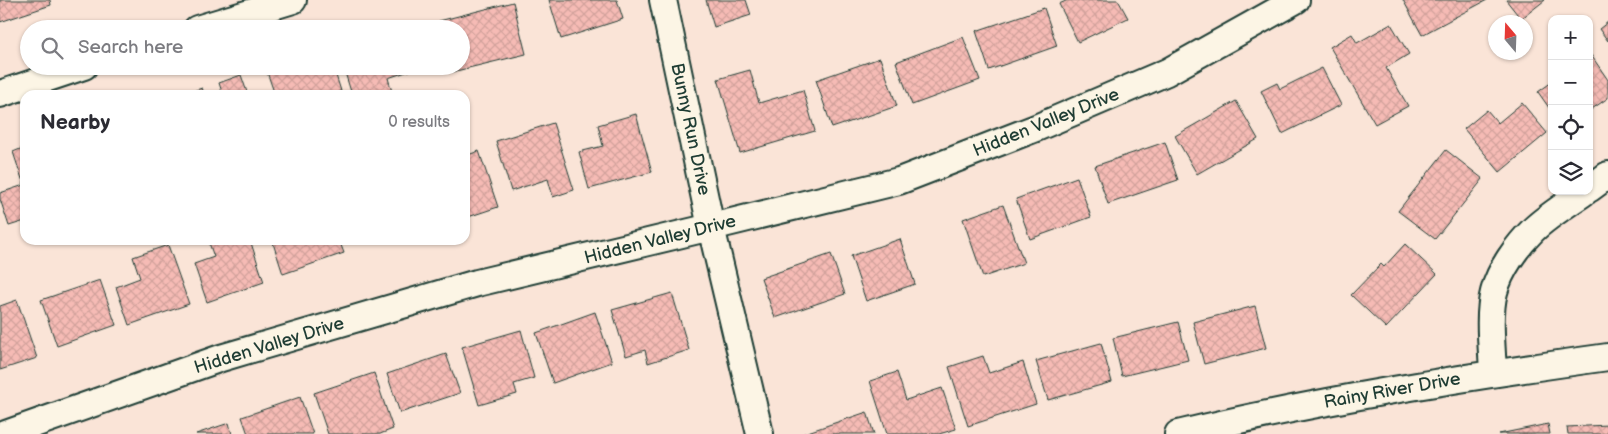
<!DOCTYPE html>
<meta charset="utf-8">
<style>
:root{--surface:#fff;--page:#f7f7f7;--text:#2b2b33;--muted:#7c7c81;--line:#e1e1e2}
body{margin:0;font-family:"Balsamiq Sans",sans-serif;background:var(--page);color:var(--text)}
.controls{position:absolute;right:15px;top:15px;display:grid;overflow:hidden;border-radius:10px;box-shadow:0 1px 4px #0004}
.controls button{width:45px;height:45px;display:grid;place-items:center;padding:0;border:0;border-bottom:1px solid var(--line);background:var(--surface);color:var(--text);font:25px sans-serif}
.compass{position:absolute;left:1488px;top:15px;width:45px;height:45px;border-radius:50%;background:var(--surface);box-shadow:0 1px 4px #0004;rotate:341deg}
.list{margin:0;padding:0;list-style:none}
h2{display:flex;justify-content:space-between;align-items:center;height:65px;margin:0;padding:0 20px;font-size:21px}
h2 small{font-size:16px;font-weight:400;color:var(--muted)}
.icon{flex:none;width:28px;height:28px;fill:none;stroke:currentColor;stroke-width:2;stroke-linecap:round;stroke-linejoin:round}
.map{position:relative;flex:none;width:1608px;height:434px;overflow:hidden}
.search{position:absolute;background:var(--surface);box-shadow:0 1px 4px #0004;left:20px;top:20px;width:450px;height:55px;display:flex;align-items:center;gap:12px;box-sizing:border-box;padding:0 18px;border-radius:28px;color:var(--muted);font-size:19px}
.panel{position:absolute;background:var(--surface);box-shadow:0 1px 4px #0004;left:20px;top:90px;width:450px;height:155px;border-radius:15px}
.map>svg:first-child{display:block}
.building{fill:url(#building-cross-hatch);stroke:#1f3d34}
.lines{fill:none;stroke-linecap:round;stroke-linejoin:round}
.minor-casing{stroke:#1f3d34;stroke-width:30}
.minor{stroke:#fcf5e5;stroke-width:26}
.labels{text-anchor:middle;stroke-width:4;stroke-linejoin:round;paint-order:stroke}
.street-label{font-size:18px;fill:#1f3d34;stroke:#fcf5e5}
</style>
<div class="map">
<svg width="1608" height="434" viewBox="0 0 1608 434">
<defs>
<pattern id="building-cross-hatch" width="8" height="8" patternUnits="userSpaceOnUse" patternTransform="scale(1.25)"><rect width="8" height="8" fill="#f6bbb5"/><path d="M0 0l8 8M0 8l8-8" fill="none" stroke="#d2a29c"/></pattern>
</defs>
<rect width="100%" height="100%" fill="#fae4d7"/>
<filter id="ink" filterUnits="userSpaceOnUse"><feTurbulence type="fractalNoise" baseFrequency=".02" numOctaves="2"/><feDisplacementMap in="SourceGraphic" scale="10" xChannelSelector="R" yChannelSelector="G"/><feConvolveMatrix kernelMatrix="1 2 1 2 8 2 1 2 1" color-interpolation-filters="sRGB"/></filter>
<g filter="url(#ink)">
<path class="building" d="M0,0H50L51,5L0,22Z
M549,0H617L623,19L561,39Z
M706,0H746L751,15L714,27Z
M1068,0H1118L1128,18L1078,42L1059,4Z
M1403,0H1487L1422,35Z
M1506,0H1545L1521,19Z
M513,2L526,54L452,72L450,66H461V29H441L439,21Z
M1044,8L1057,46L989,70L976,31Z
M1608,22V41L1599,29Z
M1391,24L1409,54L1386,68L1408,106L1375,124L1330,47L1352,34L1357,43Z
M963,37L980,80L912,105L896,62Z
M1591,55L1608,80V98L1589,111V56Z
M880,58L897,106L832,128L816,80Z
M285,66H333L341,91L331,95H275L267,72Z
M343,66H424L388,78L393,95H352Z
M1322,68L1341,105L1282,134L1261,91L1277,83L1280,89Z
M750,70L759,103L803,90L815,131L740,153L718,79Z
M241,75L248,95H223L219,83Z
M1552,82V112L1538,92Z
M202,88L205,95H181Z
M1236,101L1258,139L1197,174L1175,136Z
M1522,103L1547,133L1500,172L1464,129L1487,110L1498,123Z
M636,114L652,172L589,189L579,152L603,146L598,125Z
M553,123L574,190L553,197L548,179L511,191L496,141Z
M1165,142L1178,180L1108,204L1095,166Z
M25,147V221L9,226L0,199V193L24,185L13,152Z
M1446,150L1483,179L1435,239L1398,211Z
M479,151L498,207L465,218V156Z
M1077,177L1091,217L1030,239L1016,199Z
M1003,205L1024,263L983,277L963,219Z
M900,239L915,284L866,301L851,256Z
M208,240H250L264,282L207,302L194,264L214,257Z
M272,240H339L344,253L283,274Z
M1405,244L1437,274L1386,328L1351,295L1381,264L1384,267Z
M168,245L189,304L129,325L116,287L140,278L133,257Z
M831,254L845,294L775,318L761,278Z
M100,280L116,325L57,346L41,300Z
M672,293L689,350L648,363L645,350L626,356L612,310Z
M17,300L37,358L0,370V306Z
M1255,306L1266,348L1204,364L1193,322Z
M595,312L612,362L553,383L536,333Z
M1178,322L1188,360L1122,376L1113,338Z
M521,330L534,378L514,384L517,394L479,405L462,347Z
M1101,343L1112,382L1048,400L1036,361Z
M446,354L460,393L400,413L387,374Z
M983,356L989,373L1023,362L1036,404L968,426L949,367Z
M897,372L906,400L942,388L956,429L939,434H887L870,381Z
M374,373L393,429L380,434H328L314,393Z
M300,397L313,434H248L242,417Z
M867,412L874,434H802Z
M229,423L232,434H196Z
M1548,424L1550,434H1499Z
M1608,425V434H1568L1567,427Z"/>
<g class="lines">
<g class="minor-casing">
<path id="minor" d="M663,0L711,227L760,434
M197,29L293,0
M0,94L84,66
M1589,189L1608,175
M1493,372C1492,348 1488,315 1494,292C1500,269 1517,246 1533,230C1546,217 1570,202 1586,191
M6,434L221,358L477,283L711,227L899,181L1036,128L1167,72L1296,0
M1178,434C1320,400 1463,377 1608,357"/>
</g>
<use href="#minor" class="minor"/>
</g>
</g>
<g class="labels">
<g class="street-label">
<text transform="translate(1046 122) rotate(-22)" y="6">Hidden Valley Drive</text>
<text transform="translate(691 129) rotate(78)" y="6">Bunny Run Drive</text>
<text transform="translate(660 239) rotate(-14)" y="6">Hidden Valley Drive</text>
<text transform="translate(269 345) rotate(-17)" y="6">Hidden Valley Drive</text>
<text transform="translate(1392 390) rotate(-10)" y="6">Rainy River Drive</text>
</g>
</g>
</svg>
<div class="controls">
<button>+</button>
<button>−</button>
<button><svg class="icon" aria-label="locate" viewBox="0 0 24 24"><circle cx="12" cy="12" r="6"/><path d="M12 2v4M12 18v4M2 12h4M18 12h4"/></svg></button>
<button><svg class="icon" aria-label="layers" viewBox="0 0 24 24"><path d="M12 4l9 5-9 5-9-5zM3 14l9 5 9-5"/></svg></button>
</div>
<svg class="compass" viewBox="-18 -18 36 36"><path d="M0-13l5 13h-10z" fill="#e53935"/><path d="M0 13l5-13h-10z" fill="#7c7c81"/></svg>
<div class="search"><svg class="icon" aria-label="search" viewBox="0 0 24 24"><circle cx="10" cy="10" r="6"/><path d="M15 15l6 6"/></svg>Search here</div>
<section class="panel">
<h2>Nearby<small>0 results</small></h2>
<ul class="list">
</ul>
</section>
</div>
